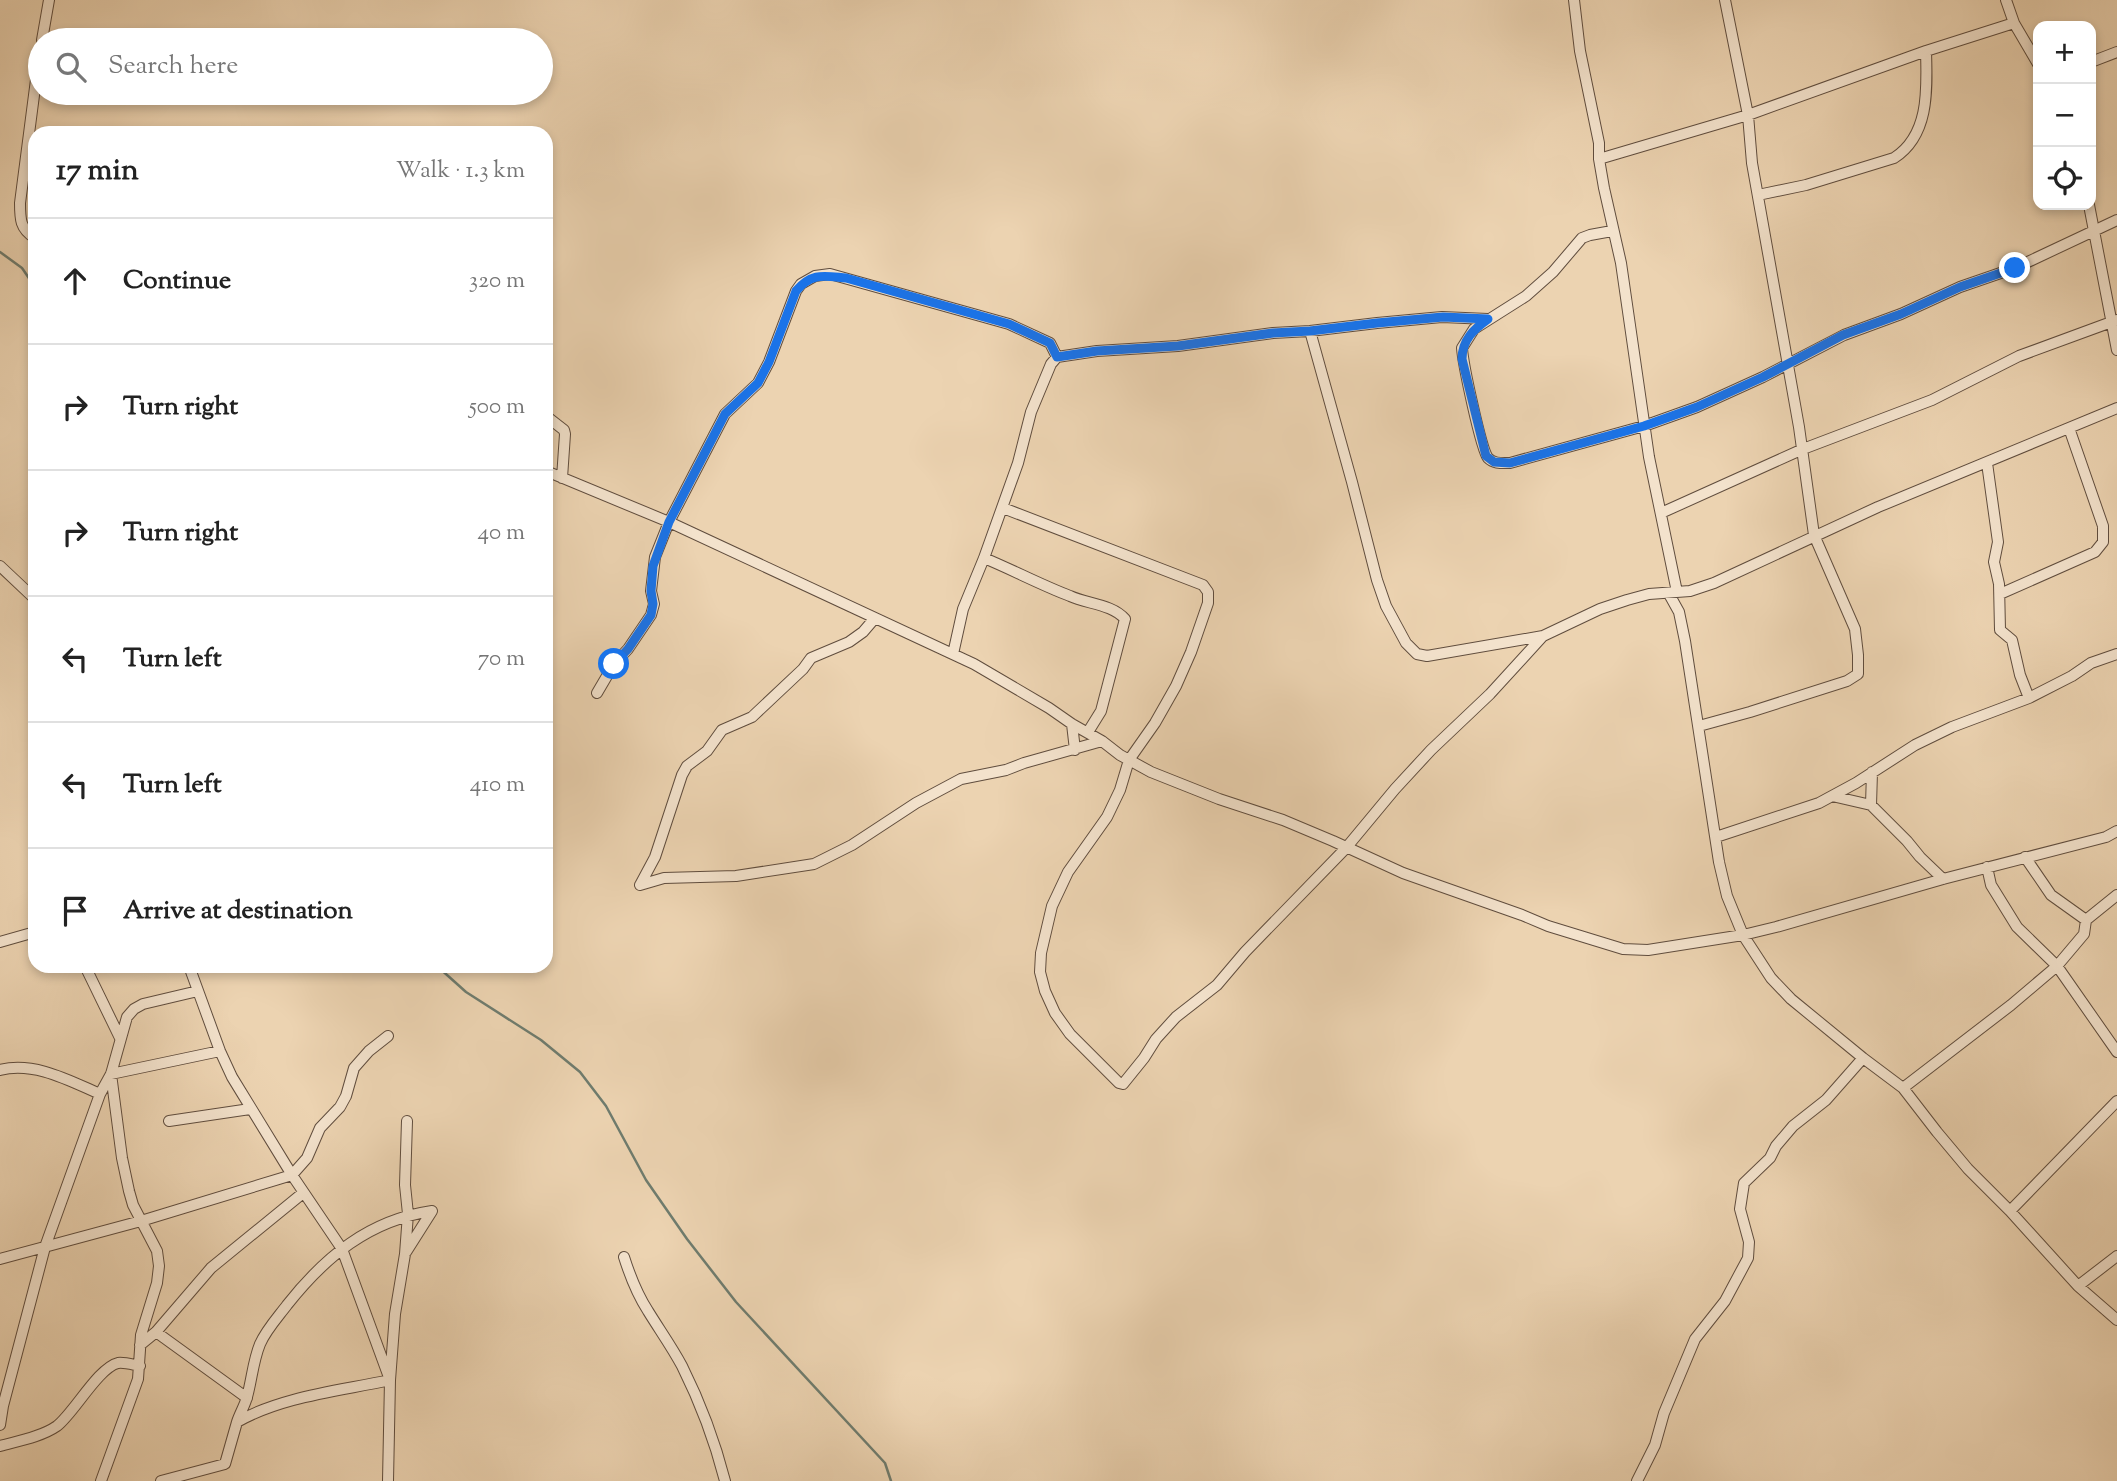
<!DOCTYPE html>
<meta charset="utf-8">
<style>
:root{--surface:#fff;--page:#f2f2f2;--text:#222;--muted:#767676;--line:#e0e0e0}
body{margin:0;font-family:"Sorts Mill Goudy",serif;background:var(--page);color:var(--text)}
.controls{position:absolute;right:21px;top:21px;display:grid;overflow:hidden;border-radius:14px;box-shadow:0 4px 10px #0003}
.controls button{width:63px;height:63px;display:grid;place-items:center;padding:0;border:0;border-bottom:2px solid var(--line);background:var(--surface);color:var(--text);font:35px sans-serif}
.stop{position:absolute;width:21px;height:21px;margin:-16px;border:5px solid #1a73e8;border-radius:50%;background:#fff}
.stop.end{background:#1a73e8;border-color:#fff;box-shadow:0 2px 7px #0008}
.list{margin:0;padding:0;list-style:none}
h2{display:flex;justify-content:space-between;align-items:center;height:91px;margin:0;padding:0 28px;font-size:30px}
h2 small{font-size:23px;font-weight:400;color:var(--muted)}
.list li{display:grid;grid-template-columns:46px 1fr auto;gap:21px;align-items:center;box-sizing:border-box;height:126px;padding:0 28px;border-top:2px solid var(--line)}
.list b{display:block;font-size:26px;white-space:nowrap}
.list em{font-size:23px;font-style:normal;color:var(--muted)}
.icon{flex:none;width:38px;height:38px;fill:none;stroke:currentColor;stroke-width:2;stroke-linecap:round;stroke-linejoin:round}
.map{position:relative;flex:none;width:2117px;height:1481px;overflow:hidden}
.search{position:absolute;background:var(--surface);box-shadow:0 4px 10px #0003;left:28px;top:28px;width:525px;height:77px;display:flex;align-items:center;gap:18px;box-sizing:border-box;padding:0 24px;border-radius:38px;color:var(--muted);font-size:26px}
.panel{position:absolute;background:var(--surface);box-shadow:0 4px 10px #0003;left:28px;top:126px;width:525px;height:847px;border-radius:21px}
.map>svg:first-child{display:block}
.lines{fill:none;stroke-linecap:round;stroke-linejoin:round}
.stream{stroke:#6f7c6e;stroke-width:2.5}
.street-casing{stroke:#604d3e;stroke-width:12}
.street{stroke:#f3e2cc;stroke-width:10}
.route{stroke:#1a73e8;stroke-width:9}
</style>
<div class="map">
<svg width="2117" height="1481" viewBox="0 0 2117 1481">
<rect width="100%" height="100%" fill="#ecd3b1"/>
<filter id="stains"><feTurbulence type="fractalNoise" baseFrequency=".00286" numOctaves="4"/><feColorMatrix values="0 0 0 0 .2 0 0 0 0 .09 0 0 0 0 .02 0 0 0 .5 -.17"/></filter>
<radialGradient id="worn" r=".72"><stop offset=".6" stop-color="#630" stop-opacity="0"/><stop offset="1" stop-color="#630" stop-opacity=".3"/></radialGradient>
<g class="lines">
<path class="stream" d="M0,252L22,268L35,287
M437,966L466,992L541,1040L580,1072L606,1106L646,1180L687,1239L736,1302L885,1463L891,1481"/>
<g class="street-casing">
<path id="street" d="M1574,0L1580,51L1599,143V159L1604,188L1621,263L1649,457L1677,592
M2006,0L2014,23L2038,64
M42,40L49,0
M2091,62L2117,52
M1599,159L1748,115L1926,51L2014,23
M1758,195L1806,185L1894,158C1930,135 1927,88 1926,51
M2089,205L2117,350
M1612,231L1590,235L1582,238L1553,272L1526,296L1474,329L1462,348C1463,364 1481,449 1488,458C1494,464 1502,463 1510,463L1644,426L1697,407L1763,377L1844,335L1901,314L1960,287L2015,268L2117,220
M35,238C20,229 20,219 20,203L40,49
M1310,331L1352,482L1377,580L1386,606L1406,643L1417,654L1427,656L1543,636
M546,416L564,430L565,434L562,478
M1987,463L1998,542L1994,562L1999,584L2000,630L2012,640L2020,675L2029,698
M546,471L669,522L974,664L1049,708L1072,724L1102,741L1120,755L1151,772L1219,799L1283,820L1333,841L1403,873L1522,915L1548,926L1623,949L1648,950L1743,935L1776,927L1943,879L2106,837L2117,831
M1003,508L1203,585L1208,592V603L1191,652L1176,686L1155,723L1129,760L1120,790L1107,817L1068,872L1052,906L1041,953L1040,972L1045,991L1055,1013L1070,1034L1119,1083L1123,1084L1144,1058L1156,1039L1176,1017L1217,985L1245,952L1346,848L1395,789L1431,750L1490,694L1543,636L1600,609L1627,600L1649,594L1690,591L1714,583L1878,507L2117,408
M1661,513L1803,449L1932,400L2019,356L2117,320
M984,558C1013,570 1041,585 1070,596C1087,604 1112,604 1125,619L1101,711L1088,732
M0,566L35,599
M1669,594L1679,612L1685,641L1719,862L1727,896L1743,935L1771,978L1791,999L1863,1058L1903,1088L1937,1132L1968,1169L2010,1211L2078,1286L2117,1320
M2000,594L2095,552L2103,542V526L2069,428
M953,654L963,609L984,558L1018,463L1031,412L1051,364L1057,357L1097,351L1178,346L1273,333L1310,331L1377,323L1442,317L1488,319
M597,693L614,664L628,649L651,615L654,604L651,591L655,557L669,522L725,414L758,383L769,362L796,291L801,284L815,276L830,274L1009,324L1050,343L1057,357
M1072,724L1075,750
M1699,726L1750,712L1847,681L1858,674V655L1855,629L1814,535L1799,427L1752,163L1748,115L1725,0
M1832,796L1871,805L1907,841L1920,857L1943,879
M1871,805L1872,772
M1716,837L1819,803L1856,783L1915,745L1952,727L2029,698L2072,676L2091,663L2117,654
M2025,857L2051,895L2086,920
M1987,867L1991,885L2017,927L2057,966L2117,1052
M640,885L664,878L736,876L814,864L852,845L916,803L961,779L1006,770L1024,763L1102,741
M640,885L655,857L682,775L687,766L707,751L722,730L752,717L803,669L811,658L849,642L863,632L875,618
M0,942L35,932
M85,966L120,1038
M189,966L220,1051L232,1077L292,1175L307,1158L320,1128L340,1107L346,1096L354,1068L369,1051L388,1036
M0,1070C34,1061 70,1081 100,1094
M1903,1088L2011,1005L2057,966L2084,934L2086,920L2117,895
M169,1121L250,1109
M2010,1211L2117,1101
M406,1252L432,1211
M624,1257C630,1276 637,1294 648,1311C659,1329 672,1347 682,1366C700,1402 715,1442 725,1481
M0,1259L141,1221L292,1175L342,1249L390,1380L388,1481
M2078,1286L2117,1256
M156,1332L247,1398
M140,1345L156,1332L211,1268L303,1193
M237,1422C240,1413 245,1405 247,1397C252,1379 253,1361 260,1344C266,1330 278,1317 287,1305C325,1257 369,1220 432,1211
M0,1425L3,1406L45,1247L100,1094L111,1074L127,1017L134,1009L143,1004L198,991
M0,1446C18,1441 41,1437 57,1426C74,1413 98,1368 118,1363C124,1362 134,1365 140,1366
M101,1481L138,1379L141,1335L157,1283L159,1266L157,1251L133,1205L129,1191L122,1158L111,1074L220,1051
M161,1481L225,1464L237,1422C283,1396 340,1391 390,1380L395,1314L405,1254L408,1214L405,1185L407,1121
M1637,1481L1655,1445L1664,1413L1695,1339L1725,1301L1748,1258L1749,1242L1740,1209L1744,1183L1770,1158L1776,1146L1793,1126L1826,1100L1863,1058"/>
</g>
<use href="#street" class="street"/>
</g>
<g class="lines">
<path class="route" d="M614,664L628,649L651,615L653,604L651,591L653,566L669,522L725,414L758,383L769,362L796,291C812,272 824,276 846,278L1009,324L1050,343L1057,357L1097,351L1178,346L1273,333L1310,331L1377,323L1443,317L1488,319C1474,329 1462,340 1462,359L1486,456L1494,462L1510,463L1644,426L1697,407L1763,377L1843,335L1901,314L1960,287L2015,268"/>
</g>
<rect width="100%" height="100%" filter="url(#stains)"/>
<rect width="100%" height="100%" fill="url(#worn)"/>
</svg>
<div class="controls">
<button>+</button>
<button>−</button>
<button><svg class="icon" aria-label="locate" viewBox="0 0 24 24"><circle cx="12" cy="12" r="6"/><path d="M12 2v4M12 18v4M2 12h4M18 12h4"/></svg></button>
</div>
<div class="stop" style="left:614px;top:664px"></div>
<div class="stop end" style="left:2015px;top:268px"></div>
<div class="search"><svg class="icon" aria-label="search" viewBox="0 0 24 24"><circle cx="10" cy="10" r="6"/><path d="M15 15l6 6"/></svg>Search here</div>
<section class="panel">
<h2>17 min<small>Walk · 1.3 km</small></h2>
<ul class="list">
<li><svg class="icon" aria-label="ahead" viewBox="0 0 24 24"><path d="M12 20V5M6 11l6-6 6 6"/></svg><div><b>Continue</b></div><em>320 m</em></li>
<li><svg class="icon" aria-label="right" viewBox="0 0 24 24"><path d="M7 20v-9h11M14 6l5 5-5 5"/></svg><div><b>Turn right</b></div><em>500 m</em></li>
<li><svg class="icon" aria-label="right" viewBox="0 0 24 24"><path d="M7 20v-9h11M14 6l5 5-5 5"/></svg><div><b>Turn right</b></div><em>40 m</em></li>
<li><svg class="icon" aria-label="left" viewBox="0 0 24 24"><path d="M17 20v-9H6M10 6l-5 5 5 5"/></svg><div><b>Turn left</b></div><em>70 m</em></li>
<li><svg class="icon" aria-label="left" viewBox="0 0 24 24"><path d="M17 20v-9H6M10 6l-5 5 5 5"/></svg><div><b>Turn left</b></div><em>410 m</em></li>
<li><svg class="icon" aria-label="arrive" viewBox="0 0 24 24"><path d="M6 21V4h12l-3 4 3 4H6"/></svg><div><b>Arrive at destination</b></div></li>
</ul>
</section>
</div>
